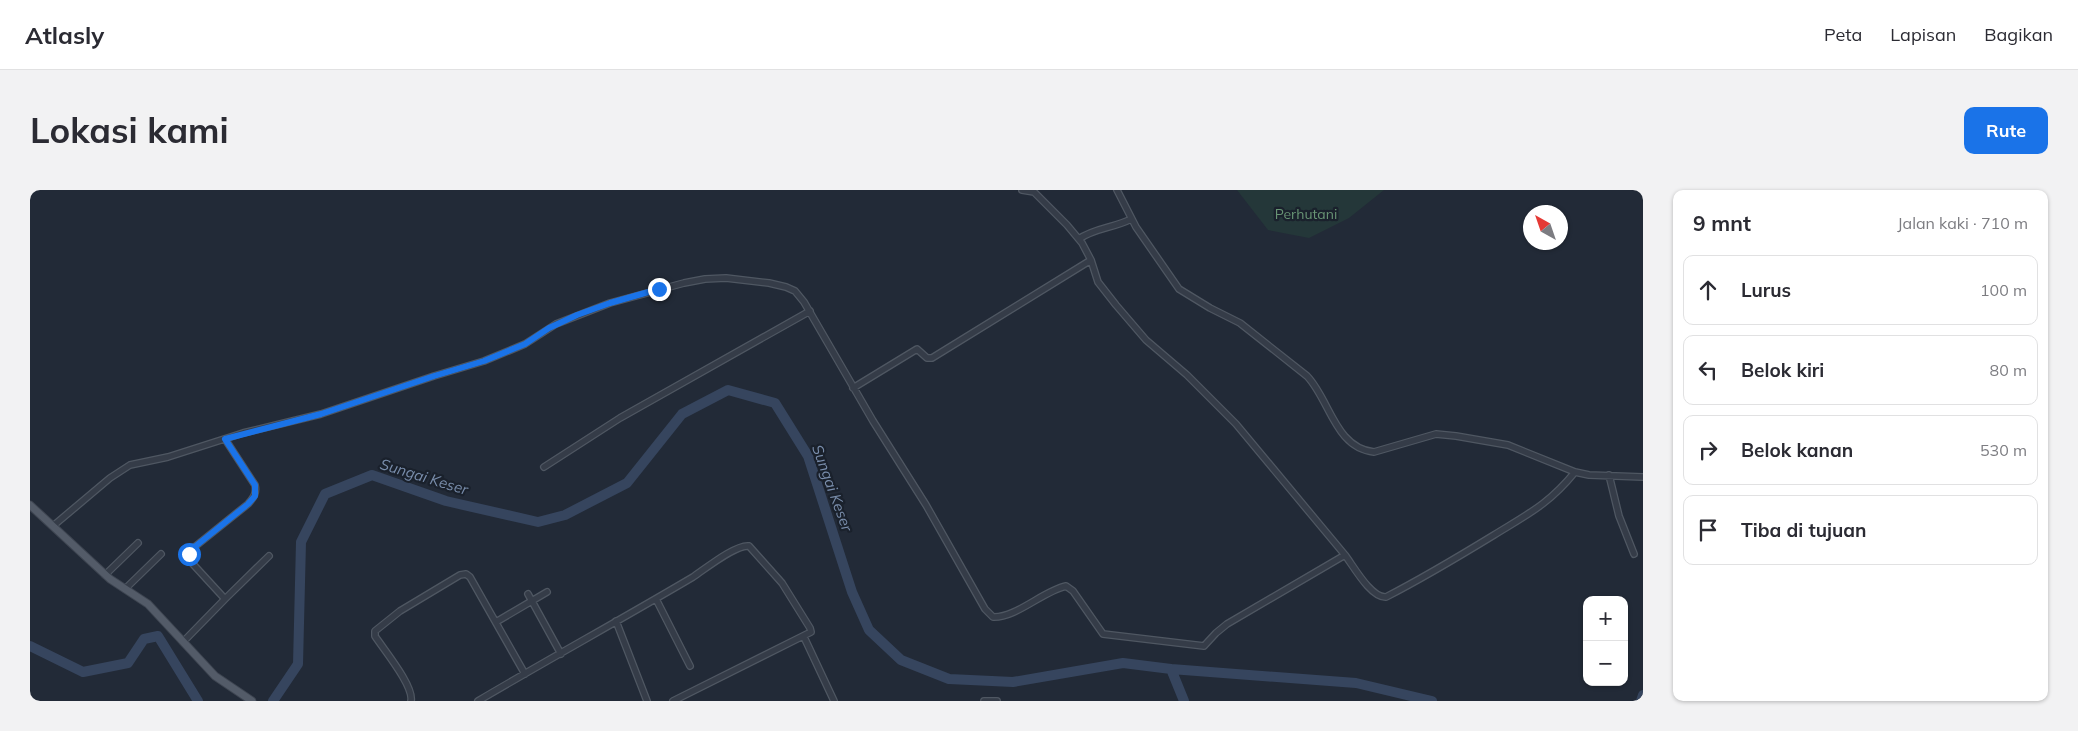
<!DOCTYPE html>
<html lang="id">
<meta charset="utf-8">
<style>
:root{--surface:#fff;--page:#f2f2f3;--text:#2b2b33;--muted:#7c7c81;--line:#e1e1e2;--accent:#1a73e8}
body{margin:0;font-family:Mulish,sans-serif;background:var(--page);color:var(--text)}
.controls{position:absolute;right:15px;bottom:15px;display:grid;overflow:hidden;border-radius:10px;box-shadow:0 1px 4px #0004}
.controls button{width:45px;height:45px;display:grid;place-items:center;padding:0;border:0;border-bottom:1px solid var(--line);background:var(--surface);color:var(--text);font:25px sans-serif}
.compass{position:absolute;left:1493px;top:15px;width:45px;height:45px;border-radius:50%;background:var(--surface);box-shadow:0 1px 4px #0004;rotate:320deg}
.stop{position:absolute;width:15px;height:15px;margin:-11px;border:4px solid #1a73e8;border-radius:50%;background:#fff}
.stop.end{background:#1a73e8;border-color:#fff;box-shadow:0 1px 5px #0008}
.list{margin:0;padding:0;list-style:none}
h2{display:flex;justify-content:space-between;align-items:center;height:65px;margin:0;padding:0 20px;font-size:21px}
h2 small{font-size:16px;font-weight:400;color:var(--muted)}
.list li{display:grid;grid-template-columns:32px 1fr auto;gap:15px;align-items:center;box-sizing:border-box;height:70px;margin:0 10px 10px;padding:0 10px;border:1px solid var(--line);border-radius:10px}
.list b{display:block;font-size:19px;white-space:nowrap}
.list em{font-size:16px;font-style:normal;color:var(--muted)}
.icon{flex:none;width:28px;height:28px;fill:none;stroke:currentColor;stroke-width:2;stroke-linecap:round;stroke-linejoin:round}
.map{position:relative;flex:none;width:1613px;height:511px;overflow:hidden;border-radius:10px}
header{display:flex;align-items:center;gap:30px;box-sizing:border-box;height:70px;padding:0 25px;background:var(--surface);border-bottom:1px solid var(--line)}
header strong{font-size:24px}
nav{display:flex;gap:28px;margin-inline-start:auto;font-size:18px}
.intro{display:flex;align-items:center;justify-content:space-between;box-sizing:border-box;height:120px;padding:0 30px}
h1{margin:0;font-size:35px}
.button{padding:12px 22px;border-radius:10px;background:var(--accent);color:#fff;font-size:18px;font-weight:700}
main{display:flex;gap:30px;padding:0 30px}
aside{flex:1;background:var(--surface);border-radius:10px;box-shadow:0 1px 4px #0004}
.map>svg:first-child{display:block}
.green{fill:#243739}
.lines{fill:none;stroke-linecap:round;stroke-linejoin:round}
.river{stroke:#36455e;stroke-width:10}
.minor-casing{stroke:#4f5762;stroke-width:8}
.major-casing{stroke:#3e4551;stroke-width:9}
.minor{stroke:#353c48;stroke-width:5.5}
.major{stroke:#535b68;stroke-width:7}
.route{stroke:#1a73e8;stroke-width:6}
.labels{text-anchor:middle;stroke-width:4.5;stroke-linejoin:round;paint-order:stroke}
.park-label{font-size:14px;fill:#689474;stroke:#1a212c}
.water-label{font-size:15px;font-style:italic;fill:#798dab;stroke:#1a212c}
</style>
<header>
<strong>Atlasly</strong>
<nav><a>Peta</a><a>Lapisan</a><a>Bagikan</a></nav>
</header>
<div class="intro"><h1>Lokasi kami</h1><a class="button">Rute</a></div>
<main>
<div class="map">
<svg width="1613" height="511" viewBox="0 0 1613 511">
<rect width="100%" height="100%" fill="#222a37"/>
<path class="green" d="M1207,0H1354L1319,28L1279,48L1238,40Z"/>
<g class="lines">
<path class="river" d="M0,456L53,482L98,473L114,449L128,446L168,511
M1141,479L1326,493L1402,511
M243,511L268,474L271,352L295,304L342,285L416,311L508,332L535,325L597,293L652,224L698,200L745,213L778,266L822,402L839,440L871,470L919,489L983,492L1093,473L1141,479L1154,511
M1611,511L1613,505"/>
<g class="minor-casing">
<path id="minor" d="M992,0L1004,2L1037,35L1052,53L1061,70L1068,92L1086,115L1116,150L1157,185L1206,234L1315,365
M1087,0L1106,37L1149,99L1180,118L1210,133L1277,186C1300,210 1305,258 1344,262L1406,244L1426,246L1478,255L1545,282
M1049,49C1064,38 1084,38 1101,29
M823,198L887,159L897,168H902L1061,70
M514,277L590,228L780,121
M1579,285L1589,326L1604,364
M23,336L80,288L100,275L138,267L213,243L291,224L404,186L454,171L495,154L526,134L580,113L654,93L675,89L696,88L739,93L756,97L765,101L774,112L843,231L896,315L955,419L963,427C986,428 1013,401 1036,396L1043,401L1073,444L1174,456L1186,443L1197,434L1315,365C1324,377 1341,408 1356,407C1393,388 1428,367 1464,345C1498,324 1519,314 1545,282L1559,285L1613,287
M75,385L108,353
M95,399L131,364
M498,404L531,464
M195,409L239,366
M626,409L660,476
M586,431L617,511
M466,432L517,402
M774,447L804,511
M153,452L195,409L161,372L159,364L162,359L218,314C223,308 227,304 225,295L195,249
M381,511C384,496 354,460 345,446V441L370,421L430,385L436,384L440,387L495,484
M448,511C519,469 592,429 663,387C675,379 706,354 719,356L752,393L780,438L781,442L643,511
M954,511H967"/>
</g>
<g class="major-casing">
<path id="major" d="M0,315L80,389L118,414L185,486L222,511"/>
</g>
<use href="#minor" class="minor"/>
<use href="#major" class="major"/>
</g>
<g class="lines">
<path class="route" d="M159,364L162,359L218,314L225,306V295L195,249L291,224L404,186L454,171L495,154L519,138L547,125L580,113L629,99"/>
</g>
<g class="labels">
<g class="park-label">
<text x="1276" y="29">Perhutani</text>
</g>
<g class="water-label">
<text transform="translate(394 287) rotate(17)" y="5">Sungai Keser</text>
<text transform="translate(802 298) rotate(70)" y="5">Sungai Keser</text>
</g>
</g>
</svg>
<div class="controls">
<button>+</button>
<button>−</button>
</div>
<svg class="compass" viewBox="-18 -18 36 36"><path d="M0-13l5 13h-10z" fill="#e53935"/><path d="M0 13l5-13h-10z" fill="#7c7c81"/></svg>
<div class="stop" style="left:159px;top:364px"></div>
<div class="stop end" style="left:629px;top:99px"></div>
</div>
<aside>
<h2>9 mnt<small>Jalan kaki · 710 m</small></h2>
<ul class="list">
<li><svg class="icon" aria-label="ahead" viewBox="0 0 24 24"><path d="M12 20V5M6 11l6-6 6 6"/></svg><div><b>Lurus</b></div><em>100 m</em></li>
<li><svg class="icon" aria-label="left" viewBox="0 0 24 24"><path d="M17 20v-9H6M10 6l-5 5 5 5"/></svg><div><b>Belok kiri</b></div><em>80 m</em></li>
<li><svg class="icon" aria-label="right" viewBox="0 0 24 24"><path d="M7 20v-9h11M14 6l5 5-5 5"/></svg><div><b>Belok kanan</b></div><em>530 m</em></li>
<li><svg class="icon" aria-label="arrive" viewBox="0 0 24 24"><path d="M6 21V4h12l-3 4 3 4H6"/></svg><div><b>Tiba di tujuan</b></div></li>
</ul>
</aside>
</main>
